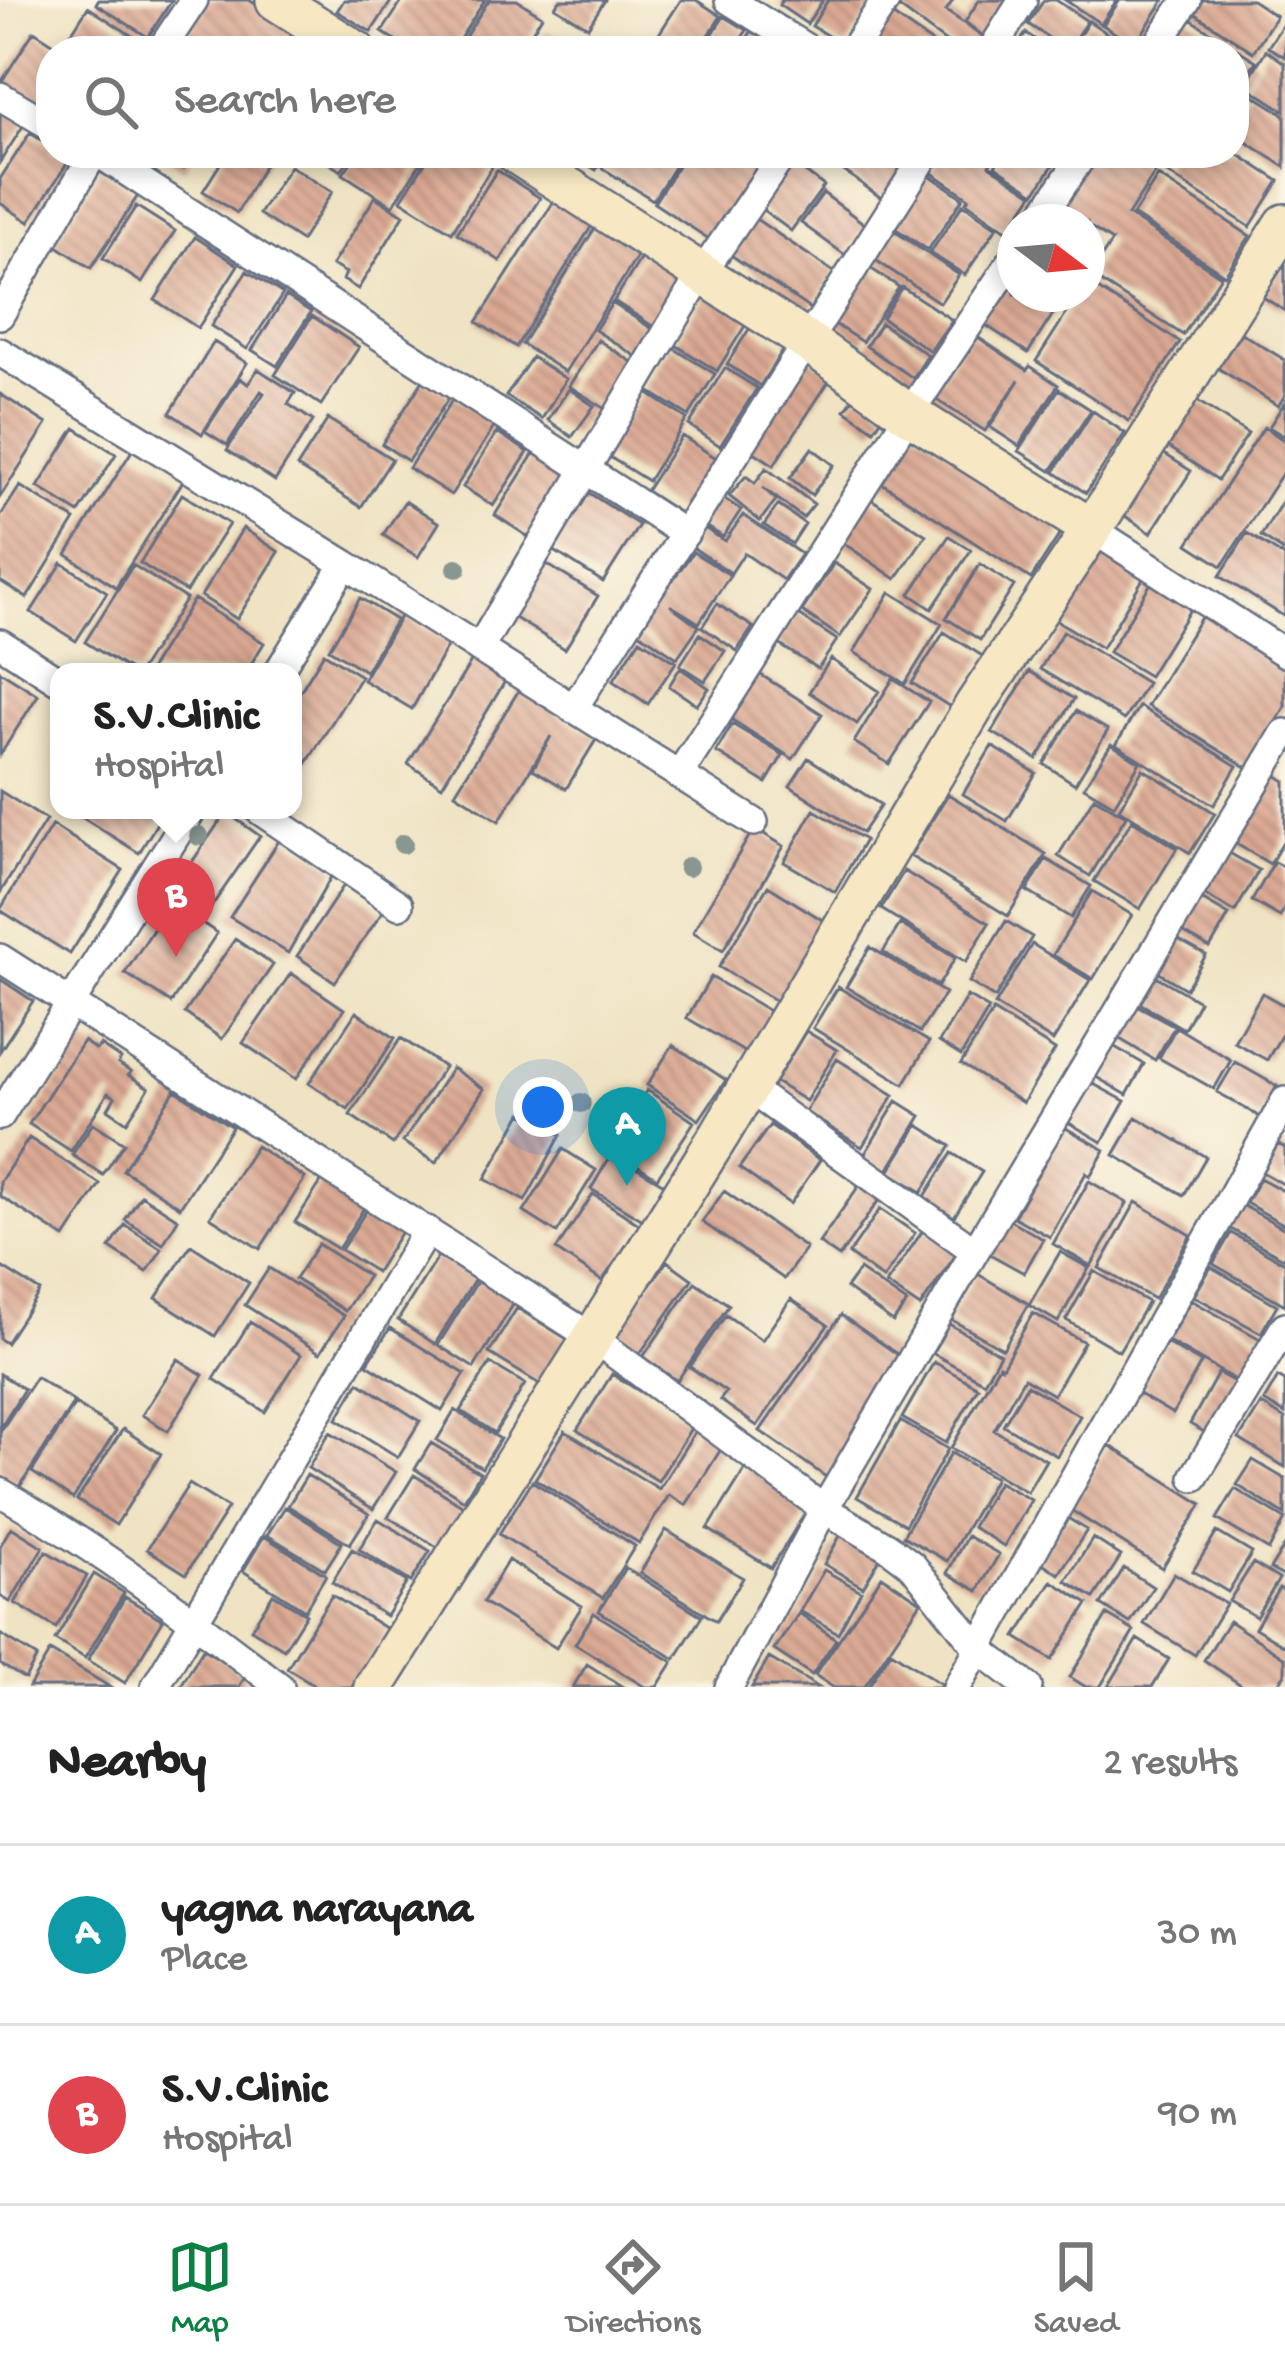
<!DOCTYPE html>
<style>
:root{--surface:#fff;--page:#f2f2f2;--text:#222;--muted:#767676;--line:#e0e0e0;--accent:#0b8043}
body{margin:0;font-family:"Gochi Hand",sans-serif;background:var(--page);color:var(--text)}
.compass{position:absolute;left:997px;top:204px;width:108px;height:108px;border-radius:50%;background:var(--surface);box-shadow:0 6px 18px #0003;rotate:106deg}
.you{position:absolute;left:543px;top:1107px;width:42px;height:42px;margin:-30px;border:9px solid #fff;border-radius:50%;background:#1a73e8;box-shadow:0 0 0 18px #1a73e833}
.badge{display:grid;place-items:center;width:78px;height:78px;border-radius:50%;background:var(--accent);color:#fff;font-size:39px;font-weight:700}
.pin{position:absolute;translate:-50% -99px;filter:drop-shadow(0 3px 6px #0008)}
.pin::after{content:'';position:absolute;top:63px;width:42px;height:36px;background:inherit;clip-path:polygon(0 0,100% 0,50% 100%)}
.popup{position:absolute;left:50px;top:663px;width:252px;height:156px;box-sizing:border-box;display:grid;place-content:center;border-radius:24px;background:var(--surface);filter:drop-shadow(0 3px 9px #0005);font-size:39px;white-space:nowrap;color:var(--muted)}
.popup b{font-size:45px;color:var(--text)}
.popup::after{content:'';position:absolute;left:50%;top:100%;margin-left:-24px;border:24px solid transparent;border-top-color:var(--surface)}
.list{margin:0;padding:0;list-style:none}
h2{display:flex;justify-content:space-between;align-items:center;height:156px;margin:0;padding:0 48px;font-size:51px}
h2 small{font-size:39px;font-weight:400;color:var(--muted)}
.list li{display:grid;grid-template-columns:78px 1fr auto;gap:36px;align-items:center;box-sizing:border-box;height:180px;padding:0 48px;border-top:3px solid var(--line)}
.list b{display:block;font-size:45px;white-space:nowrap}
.list p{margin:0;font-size:39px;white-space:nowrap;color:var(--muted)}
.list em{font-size:39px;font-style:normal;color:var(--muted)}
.icon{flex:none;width:66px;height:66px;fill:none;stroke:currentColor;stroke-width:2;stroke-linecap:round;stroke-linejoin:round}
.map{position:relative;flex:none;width:1285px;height:1687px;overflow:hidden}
.search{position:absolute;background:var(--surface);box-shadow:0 6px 18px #0003;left:36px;right:36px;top:36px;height:132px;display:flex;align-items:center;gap:30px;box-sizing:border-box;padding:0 42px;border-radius:48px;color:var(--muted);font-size:45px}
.sheet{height:516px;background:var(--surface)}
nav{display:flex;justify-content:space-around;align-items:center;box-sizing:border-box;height:168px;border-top:3px solid var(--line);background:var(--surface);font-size:33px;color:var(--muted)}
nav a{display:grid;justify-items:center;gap:6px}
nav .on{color:var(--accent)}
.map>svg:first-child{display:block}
.building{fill:url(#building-back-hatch)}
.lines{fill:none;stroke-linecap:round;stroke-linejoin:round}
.street-casing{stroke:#656e81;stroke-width:32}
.secondary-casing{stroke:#656e81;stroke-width:44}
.street{stroke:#fff;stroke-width:27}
.secondary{stroke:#f7e8c3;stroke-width:39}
.tree{fill:#899793}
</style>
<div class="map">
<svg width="1285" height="1687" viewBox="0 0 1285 1687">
<defs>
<pattern id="building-back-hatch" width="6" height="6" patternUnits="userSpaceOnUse" patternTransform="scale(3)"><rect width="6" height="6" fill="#dba993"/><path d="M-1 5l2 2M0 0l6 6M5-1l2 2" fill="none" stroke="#b18a7b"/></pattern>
</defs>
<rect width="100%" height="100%" fill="#fcf5e5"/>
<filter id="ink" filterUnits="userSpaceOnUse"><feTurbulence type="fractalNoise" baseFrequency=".00833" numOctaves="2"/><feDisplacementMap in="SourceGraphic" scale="24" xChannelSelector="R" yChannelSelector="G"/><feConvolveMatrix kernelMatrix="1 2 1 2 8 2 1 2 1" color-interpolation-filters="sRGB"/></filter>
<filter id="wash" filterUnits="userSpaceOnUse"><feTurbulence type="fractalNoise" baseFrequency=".004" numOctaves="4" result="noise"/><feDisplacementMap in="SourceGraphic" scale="48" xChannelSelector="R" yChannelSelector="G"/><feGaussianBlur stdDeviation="2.7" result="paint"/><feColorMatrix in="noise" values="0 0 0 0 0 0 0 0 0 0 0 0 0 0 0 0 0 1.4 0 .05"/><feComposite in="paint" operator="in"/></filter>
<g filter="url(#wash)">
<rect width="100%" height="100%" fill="#efe3c3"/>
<g id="blocks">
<path class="building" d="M98,0H172L148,37L96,4Z
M209,0H249L295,29L288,40L305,51H177Z
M344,0H392L371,32L337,11Z
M403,0H485L452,51H412L382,32Z
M489,0H517L542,16L520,51H456Z
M560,0H605L588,27L555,7Z
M681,0H696L721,16L698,51H648Z
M782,0H823L807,24L779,5Z
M828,0H876L846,47L812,26Z
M895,0H953L946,11L983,36L965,22L979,0H1016L984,51H958L893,3Z
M1044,0H1056L1087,21L1067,50L1028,24Z
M1065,0H1117L1101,24Z
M1120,0H1164L1134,46L1103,25Z
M1198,0H1252L1276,16L1253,52L1191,11Z
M88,7L143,43L138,51H84L67,40Z
M892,15L944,51H867Z
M1184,15L1256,61L1240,86L1234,82V51H1186L1169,39Z
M724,16L747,30L733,51H702Z
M1089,21L1133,51H1069Z
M1285,21V57L1268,47Z
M754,27L779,43L774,51H739Z
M34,31L65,51H51V87L37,109L0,84Z
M547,31L578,51H533Z
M1026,33L1046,47L1043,51H1013Z
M1266,50L1285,63V111L1245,85Z
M1249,92L1285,115V167L1234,134V115Z
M0,102L27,120L0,162Z
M30,133L51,146V153H61L70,159L29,222L0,203V179Z
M159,153H195L184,169Z
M227,153H271L237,213L203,191Z
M313,153H353L341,171Z
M357,153H427L393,206L343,174Z
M431,153H496L499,155L452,232L401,200Z
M569,153H607L596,170Z
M611,153H683L653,200L602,168Z
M686,153H737L760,168L712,241L654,203Z
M819,153H878L905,173L884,200Z
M943,153H986L994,158L989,165L1033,194L1008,231L966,202L969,198L931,172Z
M1003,153H1049L1057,159L1035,193L995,166Z
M1086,153H1125L1155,173L1128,215L1221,276L1183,335L1090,275L1112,241L1087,225V222L1054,203Z
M1171,153H1236L1279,181L1250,227L1161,169Z
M788,159L824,186L791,231L755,204Z
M290,166L332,192L301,241L259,214Z
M101,170L139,194L91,268L54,244Z
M497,170L540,198L500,261L457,233Z
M928,174L963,198L928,250L893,227Z
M1158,176L1250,236L1225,275L1133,215Z
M823,193L866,225L845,255L801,223Z
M558,195L596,219L516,347L477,322Z
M375,197L404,215L358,289L343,280L346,273L332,265Z
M963,204L997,227L965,275L930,253Z
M136,206L175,231L142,283L103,258Z
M753,217L835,273L810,309L728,253Z
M600,220L643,247L565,372L522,344Z
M890,228L959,275L940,303L871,257Z
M195,237L238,265L198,328L155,300Z
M644,253L684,279L654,327L614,301Z
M1015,262V294H1066L1028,353L978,320Z
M1285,263V311L1263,297Z
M867,266L899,287L862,342L830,321Z
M247,271L283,294L247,349L211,326Z
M1087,282L1180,342L1129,421L1036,361L1079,294H1087Z
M902,287L952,320L930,351L882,318Z
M709,289L751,316L717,371L674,344Z
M286,296L311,312L277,366L252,350Z
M612,303L654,330L637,357L595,330Z
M312,316L359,347L321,405L275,375Z
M881,323L928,355L913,378L866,346Z
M751,326L784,348L760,386L727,364Z
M970,332L1027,370L1030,366L1058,385L1019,446L990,427L1019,380L985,431L929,395Z
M1241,333L1285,360V395L1278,406L1218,368Z
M598,340L635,364L607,410L569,386Z
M214,342L247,363L202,434L170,413Z
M670,346L715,374L689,416L644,388Z
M532,357L566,379L542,419L506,396Z
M808,357L833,375L774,465L748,448Z
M725,368L757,388L720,446L689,425Z
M258,369L295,393L288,404L313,421L275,481L227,450L264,393L261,391L227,445L205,431L240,378L248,384Z
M424,379L450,396L408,461L382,444Z
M569,389L594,406L572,437L548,420Z
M1059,389L1091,410L1051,471L1019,451Z
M644,391L687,419L648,481L603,453Z
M858,392L886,412L874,430L845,410Z
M0,394L47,424L0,497Z
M454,397L496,424L451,495L409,468Z
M1196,400L1248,434L1218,480L1166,445Z
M1285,402V437L1269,427Z
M1093,411L1125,433L1086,493L1054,472Z
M328,419L392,459L361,507L297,467Z
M911,427L1065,526L1031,579L877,480Z
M1264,427L1285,441V469L1222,566L1188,544Z
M75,428L116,454L79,513L38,487Z
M497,432L528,452L493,506L463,487Z
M682,436L716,458L680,513L646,491Z
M812,448L834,465L812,495L790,478Z
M133,449L183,481L116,587L67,555Z
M534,453L570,476L530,538L495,515Z
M1163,453L1191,471L1151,533L1122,514Z
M766,468L814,504L803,518L763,488L776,500L760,521L729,496L746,476L755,483Z
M20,486L75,520L27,598L0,581V517Z
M589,493L639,525L603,582L553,550Z
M182,494L229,524L186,592L140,563Z
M717,494L741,510L723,537L698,521Z
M868,497L926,535L896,579L839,540Z
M1285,497V552L1261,536Z
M405,501L439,523L418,557L383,535Z
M778,505L805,524L792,544L764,525Z
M743,515L801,554L783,580L744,553L731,573L689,545L701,526L725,541Z
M243,528L279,552L237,619L201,596Z
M1247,533L1285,557V617L1220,576Z
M949,536L971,550L932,609L910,594Z
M1102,544L1147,572L1102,648L1056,620Z
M693,552L730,575L699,623L670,605L699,626L677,658L636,630Z
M540,560L598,596L565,649L507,613Z
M62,563L107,592L76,641L31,612Z
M834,563L873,589L840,637L802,611Z
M980,564L1014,586L980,640L946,618Z
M133,565L186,599L139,672H133L85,642Z
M1151,583L1191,608L1149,676L1109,652Z
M890,592L942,624L905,684L854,652Z
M360,598L396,620L365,671L329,649Z
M194,599L264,643L246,672H148Z
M717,604L753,627L737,651L702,627Z
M1205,611L1285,659V707L1248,768L1147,706Z
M796,613L837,640L818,669L777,643Z
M401,615L449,643L412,709L363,680Z
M1063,631L1147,683L1124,720L1040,669Z
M944,632L984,657L952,708L912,683Z
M700,634L725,651L705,681L680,665Z
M640,639L676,662L648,704L613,681Z
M324,653L361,676L298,777L293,773V703Z
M474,657L507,678L442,786L408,764Z
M831,659L879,691L857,724L809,692Z
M680,668L709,688L697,705L669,686Z
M0,671L38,695L0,755Z
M1029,671L1074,699L1037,759L992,732Z
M758,673L822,714L793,759L729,718Z
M893,679L929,702L889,764L854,742Z
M519,690L597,738L566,789L533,769L551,736L499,821L455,793Z
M1139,706L1237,766L1214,805L1116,745Z
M1076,711L1108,730L1075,784L1044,764Z
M732,724L783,755L766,783L716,752Z
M1111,744L1140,762L1114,805L1084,787Z
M992,746L1036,773L1007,821L963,794Z
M808,758L881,805L862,833L790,786Z
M1143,769L1215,813L1190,853L1119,809Z
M1268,770L1285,781V838L1270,864L1228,839Z
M0,791L46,820L0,893Z
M948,794L1046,854L1008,916L910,856Z
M1094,797L1126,816L1090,876L1058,856Z
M70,810H165L139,853Z
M814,810L865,840L835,892L784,862Z
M226,812L260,836L207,913L173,890Z
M1132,820L1177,848L1140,909L1094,881Z
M52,825L123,870L70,954L0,910Z
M754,828L784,846L723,950L693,932Z
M282,836L336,868L288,953L230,917Z
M1219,847L1259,870L1235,912L1194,889Z
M1046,859L1091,886L1071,918L1027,891Z
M1274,862L1285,868V907L1280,917L1252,901Z
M904,871L989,923L966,962L881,909Z
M344,885L383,911L335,982L297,956Z
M768,886L824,921L776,1001L719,967Z
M1092,891L1132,915L1093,979L1053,955Z
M1191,893L1229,915L1210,948L1172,926Z
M171,902L217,933L171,1003L125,973Z
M1006,921L1032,937L995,998L969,982Z
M900,924L955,958L938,986L883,952Z
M1170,935L1206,955L1186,989L1151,968Z
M235,939L273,965L222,1039L185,1013Z
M1032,944L1090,980L1053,1041L995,1005Z
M870,947L945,993L920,1032L846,987Z
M1147,971L1199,1001L1184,1029L1131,998Z
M291,973L344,1009L296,1079L243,1043Z
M711,977L771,1012L746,1053L687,1018Z
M0,979L33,1001L0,1051Z
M838,987L929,1042L904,1084L813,1028Z
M1262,993L1285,1006V1029L1267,1060L1234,1042Z
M967,996L989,1009L961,1056L939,1042Z
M1131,1002L1175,1026L1155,1060L1113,1035Z
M993,1011L1055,1050L1023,1103L961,1064Z
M356,1012L395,1038L348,1109L309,1083Z
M1176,1027L1231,1060L1214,1089L1159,1058Z
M806,1031L837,1050L806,1101L775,1082Z
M401,1038L444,1067L393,1144L350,1115Z
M83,1041L96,1050L100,1045L121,1059L118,1064L131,1072L128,1075L149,1088L127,1122L108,1109L115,1097L108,1093L71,1151L29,1124Z
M1108,1043L1144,1064L1127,1095L1091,1074Z
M673,1045L726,1080L699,1120L647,1085Z
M837,1059L894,1095L862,1147L805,1112Z
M1235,1062L1277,1086L1260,1117L1217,1092Z
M452,1068L484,1089L436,1163L403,1142Z
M1086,1080L1125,1101L1102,1142L1064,1120Z
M175,1090L232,1127L180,1207L123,1170Z
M647,1090L694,1122L657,1178L610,1147Z
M897,1101L921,1116L887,1172L863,1157Z
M522,1113L561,1135L525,1201L485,1179Z
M1136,1117L1206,1157L1184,1195L1114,1155Z
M93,1123L124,1143L103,1175L72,1155Z
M770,1125L820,1160L790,1204L739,1168Z
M918,1125L951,1146L922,1192L889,1172Z
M1064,1127L1105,1150L1090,1176L1086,1173L1050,1237L1014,1217Z
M29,1138L100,1184L65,1238L0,1196V1182Z
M1278,1144L1285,1148V1185L1262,1172Z
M256,1146L305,1178L260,1249L210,1217Z
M563,1149L596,1170L557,1233L524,1212Z
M612,1153L664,1184L643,1220L591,1189Z
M952,1153L982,1172L954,1217L924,1198Z
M327,1173L369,1200L338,1249L295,1222Z
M865,1177L885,1191L839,1257L819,1243Z
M1260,1178L1285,1192V1225L1246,1203Z
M1089,1181L1127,1203L1091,1266L1053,1244Z
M724,1191L806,1248L784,1279L702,1222Z
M593,1194L640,1225L602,1281L556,1250Z
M141,1195L178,1219L163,1244L125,1220Z
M1136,1202L1191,1235L1154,1299L1099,1268Z
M371,1203L405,1225L376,1272L341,1250Z
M1242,1205L1285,1229V1259L1229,1228Z
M880,1209L915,1233L883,1279L849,1254Z
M1008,1219L1043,1239L1024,1273L988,1253Z
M125,1225L162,1249L147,1272L110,1248Z
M924,1229L957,1253L920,1307L886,1284Z
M1231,1233L1285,1263V1305L1213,1264Z
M318,1244L368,1276L345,1311L295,1279Z
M191,1245L249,1283L215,1336L156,1298Z
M1060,1252L1089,1268L1058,1322L1029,1305Z
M438,1256L475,1279L435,1344L398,1320Z
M667,1261L692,1279L639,1355L614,1337Z
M0,1266L40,1291L6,1343L0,1339Z
M1211,1267L1277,1305L1261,1333L1194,1296Z
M269,1268L344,1316L320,1353L245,1305Z
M859,1270L907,1303L893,1322L846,1288Z
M1094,1271L1148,1302L1119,1351L1066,1320Z
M976,1273L1029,1304L1003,1349L950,1319Z
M480,1277L516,1300L474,1368L438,1345Z
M695,1282L729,1305L677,1381L643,1357Z
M791,1299L828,1325L757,1426L720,1400L726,1392L690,1367L726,1315L762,1340Z
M1191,1300L1262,1340L1239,1382L1168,1341Z
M517,1308L572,1342L544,1387L489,1353Z
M1033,1313L1084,1342L1053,1395L1024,1378L994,1430L1046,1460L1027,1492L951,1448L999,1365L1002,1367Z
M841,1315L907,1361L826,1477L760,1431Z
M250,1322L301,1355L265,1412L214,1379Z
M949,1324L1000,1354L984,1382L932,1353Z
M390,1328L465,1374L442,1411L367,1364Z
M1166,1343L1201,1363L1173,1414L1137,1393Z
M178,1359L203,1375L168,1431L142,1415Z
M934,1362L978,1387L946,1443L902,1418Z
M490,1363L525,1384L495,1433L461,1411Z
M1218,1373L1240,1385L1211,1436L1190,1424Z
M0,1374L24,1389L0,1428Z
M612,1374L693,1425L658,1481L577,1430Z
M36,1377L74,1402L19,1488L0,1476V1432Z
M1278,1377L1285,1381V1414L1264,1401Z
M359,1382L420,1421L398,1457L337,1419Z
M1027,1385L1080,1416L1057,1456L1003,1425Z
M75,1404L116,1431L73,1499L32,1472Z
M1261,1404L1285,1419V1467L1239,1439Z
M455,1410L500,1439L482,1468L437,1440Z
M900,1421L948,1449L905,1525L857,1497Z
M699,1425L726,1441L686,1505L669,1495L639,1543L535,1479L565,1431L659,1489Z
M123,1429L161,1454L116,1525L77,1500Z
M330,1432L396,1472L373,1509L308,1468Z
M431,1443L480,1473L464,1500L415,1469Z
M1109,1445L1202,1504L1162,1568L1069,1509Z
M951,1453L995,1478L947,1561L903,1536Z
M1253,1460L1285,1479V1515L1237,1485Z
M747,1466L810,1505L771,1568L708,1529Z
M307,1475L369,1514L350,1544L288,1506Z
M414,1475L465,1507L439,1548L388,1517Z
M532,1481L635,1546L603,1598L499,1534Z
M998,1482L1031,1500L1004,1546L972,1527Z
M189,1484L228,1508L186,1574L147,1549Z
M1235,1489L1285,1519L1269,1550L1217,1519Z
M285,1507L342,1543L325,1570L267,1535Z
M1066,1517L1087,1530L1059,1574L1038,1560Z
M378,1519L430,1551L411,1582L359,1549Z
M11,1527L43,1547L10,1602L0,1596V1546Z
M844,1529L884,1552L863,1587L824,1564Z
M666,1530L743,1578L716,1621L640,1573Z
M1217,1532L1252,1553L1228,1592L1193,1571Z
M264,1536L326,1575L305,1610L243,1571Z
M967,1536L999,1554L978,1591L947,1573Z
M1093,1538L1121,1556L1094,1598L1066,1581Z
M1285,1545V1577L1270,1569Z
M352,1549L407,1582L386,1616L332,1582Z
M46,1551L87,1576L56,1628L15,1603Z
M508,1560L582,1606L556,1648L483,1602Z
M1253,1563L1279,1579L1256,1617L1229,1601Z
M625,1568L702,1616L675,1659L599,1611Z
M1124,1568L1153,1587L1130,1623L1101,1605Z
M824,1570L861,1591L838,1633L800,1611Z
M1174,1573L1226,1604L1195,1655L1144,1624Z
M94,1574L124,1593L85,1658L55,1640Z
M882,1576L921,1602L864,1687H833L815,1675Z
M1052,1581L1088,1604L1052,1660L1016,1637Z
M1279,1588L1285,1591V1646L1255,1628Z
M273,1594L306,1614L284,1649L251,1629Z
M332,1595L388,1630L352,1687H318L287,1668Z
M125,1597L163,1620L125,1683L88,1660Z
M594,1613L673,1662L657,1687H645L575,1644Z
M799,1613L836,1639L812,1675L774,1650Z
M1107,1615L1134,1631L1100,1687H1086L1070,1677Z
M1229,1621L1285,1658V1674L1276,1687H1244L1204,1660Z
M0,1634L37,1657L25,1679L0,1664Z
M1137,1639L1169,1659L1152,1687H1108Z
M203,1649L246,1675L239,1687H180Z
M50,1651L110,1687H29Z
M891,1651L941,1684L939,1687H868Z
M769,1658L818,1687H752Z
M587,1664L623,1687H573Z"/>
</g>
</g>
<g filter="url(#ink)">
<use href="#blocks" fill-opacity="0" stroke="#656e81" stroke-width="3"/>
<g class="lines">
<g class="street-casing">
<path id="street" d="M729,0L811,51
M160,51L194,0
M852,51L886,0
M991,51L1023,0
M1153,51L1187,0
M0,96L51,126
M98,153L685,534
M1038,222L1084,153
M0,315L94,153
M0,352L345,564
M1092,529L1285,653
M0,643L59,681
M479,649L702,273L784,153
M278,672L345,564L754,822
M573,709L927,153
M679,775L909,414L1015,256
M259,810L399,905
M0,958L593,1338L824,1509L888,1547L912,1565L978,1648L1028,1687
M748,1088L975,1251
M0,1116L192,810
M1194,1477L1285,1326
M0,1492C99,1549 190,1617 280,1687
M155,1687L427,1230
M729,1687L824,1509L975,1251L1285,733
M957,1687L1285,1101"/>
</g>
<g class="secondary-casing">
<path id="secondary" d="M276,0L356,51
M515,153L808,342L909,414L1092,529
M374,1687L720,1134L975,705L1092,529L1285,224"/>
</g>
<use href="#street" class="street"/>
<use href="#secondary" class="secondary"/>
</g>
<g class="tree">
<circle cx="457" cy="568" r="10"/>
<circle cx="199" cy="836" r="10"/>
<circle cx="403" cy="844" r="10"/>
<circle cx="688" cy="867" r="10"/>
<circle cx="581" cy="1103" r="10"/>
</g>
</g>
</svg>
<svg class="compass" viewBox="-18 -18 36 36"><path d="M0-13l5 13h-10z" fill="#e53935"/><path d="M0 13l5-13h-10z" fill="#767676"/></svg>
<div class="you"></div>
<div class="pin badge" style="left:627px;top:1186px;background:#0f9aa8">A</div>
<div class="pin badge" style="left:176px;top:957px;background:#e0444e">B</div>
<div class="popup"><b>S.V.Clinic</b>Hospital</div>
<div class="search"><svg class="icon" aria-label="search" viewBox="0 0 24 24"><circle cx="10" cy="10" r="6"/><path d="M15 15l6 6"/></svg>Search here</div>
</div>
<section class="sheet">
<h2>Nearby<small>2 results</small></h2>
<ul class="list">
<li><span class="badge" style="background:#0f9aa8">A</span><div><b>yagna narayana</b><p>Place</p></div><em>30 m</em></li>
<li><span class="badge" style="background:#e0444e">B</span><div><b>S.V.Clinic</b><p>Hospital</p></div><em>90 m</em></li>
</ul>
</section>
<nav>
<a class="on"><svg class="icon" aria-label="map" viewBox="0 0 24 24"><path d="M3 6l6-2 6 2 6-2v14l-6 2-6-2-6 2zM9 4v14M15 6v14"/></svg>Map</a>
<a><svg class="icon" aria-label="directions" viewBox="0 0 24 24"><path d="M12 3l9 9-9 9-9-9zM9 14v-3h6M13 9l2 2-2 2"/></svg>Directions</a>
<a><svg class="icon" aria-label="saved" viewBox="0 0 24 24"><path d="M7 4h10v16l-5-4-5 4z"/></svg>Saved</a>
</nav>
